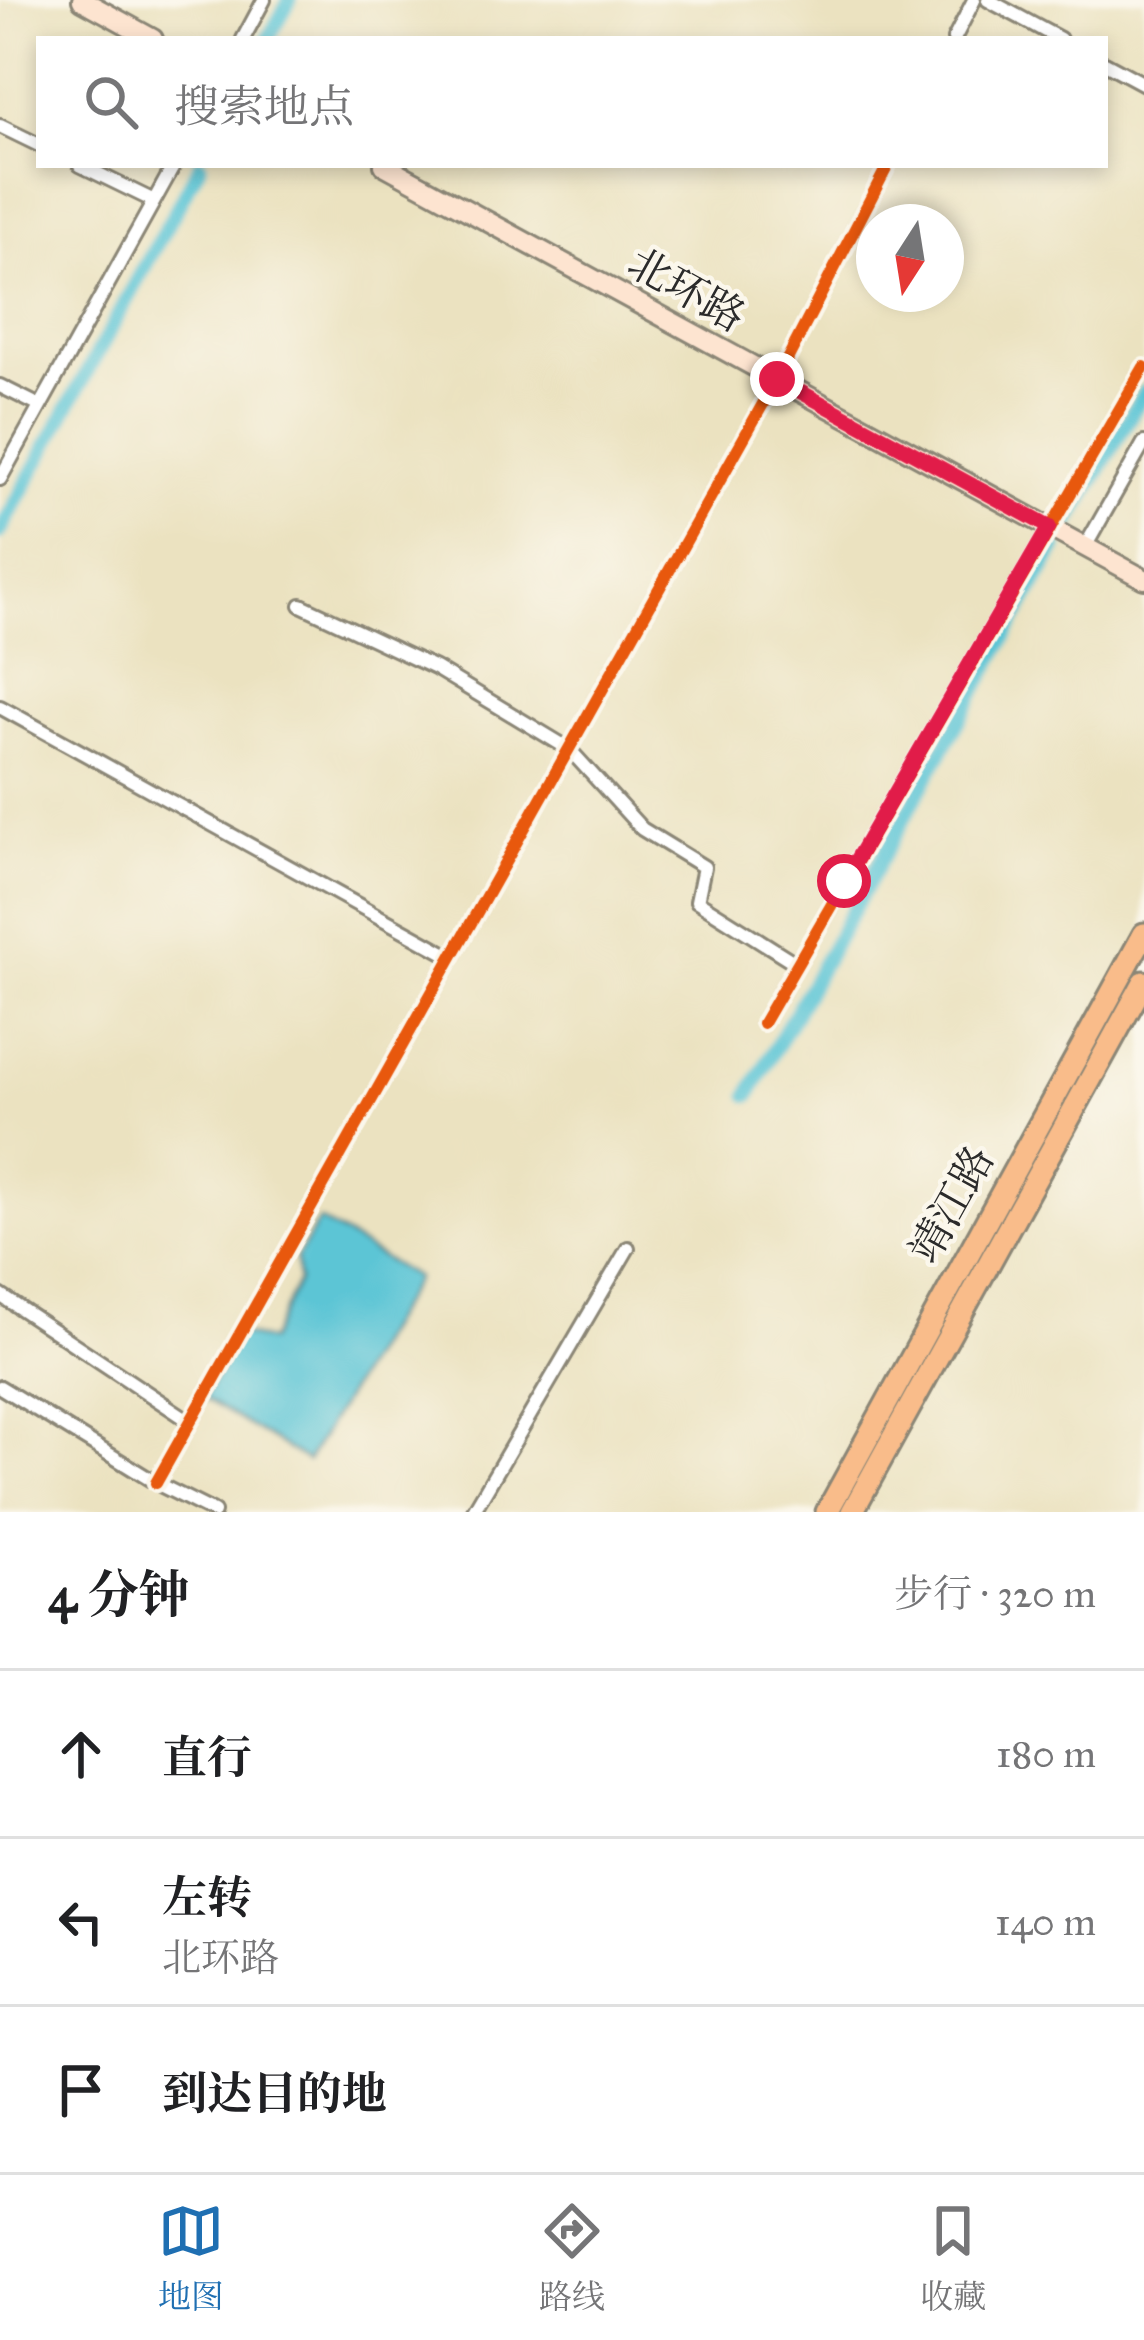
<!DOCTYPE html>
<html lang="zh">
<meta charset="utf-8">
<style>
:root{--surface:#fff;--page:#f6f6f6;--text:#202124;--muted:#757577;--line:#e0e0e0;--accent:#1f6fb2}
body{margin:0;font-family:"IM FELL Great Primer","Noto Serif SC",serif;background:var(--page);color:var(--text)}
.compass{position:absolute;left:856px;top:204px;width:108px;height:108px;border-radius:50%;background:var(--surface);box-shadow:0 6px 18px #0003;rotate:192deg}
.stop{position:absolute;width:36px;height:36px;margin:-27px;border:9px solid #e11d48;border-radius:50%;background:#fff}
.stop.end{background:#e11d48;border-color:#fff;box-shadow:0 3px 12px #0008}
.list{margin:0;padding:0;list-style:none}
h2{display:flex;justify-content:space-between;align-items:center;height:156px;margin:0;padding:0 48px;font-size:51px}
h2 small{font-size:39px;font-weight:400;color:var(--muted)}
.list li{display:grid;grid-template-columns:78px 1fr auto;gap:36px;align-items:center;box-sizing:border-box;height:168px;padding:0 48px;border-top:3px solid var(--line)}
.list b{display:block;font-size:45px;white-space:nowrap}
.list p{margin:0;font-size:39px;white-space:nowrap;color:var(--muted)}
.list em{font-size:39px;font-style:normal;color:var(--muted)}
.icon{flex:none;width:66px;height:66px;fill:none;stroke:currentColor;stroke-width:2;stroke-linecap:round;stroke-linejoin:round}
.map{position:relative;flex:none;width:1144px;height:1512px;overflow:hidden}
.search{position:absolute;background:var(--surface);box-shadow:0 6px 18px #0003;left:36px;right:36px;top:36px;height:132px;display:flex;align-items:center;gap:30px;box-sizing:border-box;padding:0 42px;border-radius:0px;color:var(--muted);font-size:45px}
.sheet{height:660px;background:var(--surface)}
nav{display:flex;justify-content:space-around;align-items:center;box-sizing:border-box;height:168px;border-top:3px solid var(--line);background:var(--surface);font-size:33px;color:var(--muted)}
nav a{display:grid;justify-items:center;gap:6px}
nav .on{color:var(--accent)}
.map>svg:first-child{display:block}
.water{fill:#5bc5d5;stroke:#437880;stroke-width:3}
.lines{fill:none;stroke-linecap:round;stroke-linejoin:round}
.canal{stroke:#5bc5d5;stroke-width:15}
.minor-casing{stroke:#8b8676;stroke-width:18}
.secondary-casing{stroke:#8b8676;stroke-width:24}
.primary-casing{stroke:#8b8676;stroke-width:27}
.minor{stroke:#fff;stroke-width:12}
.secondary{stroke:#fde4d0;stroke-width:18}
.primary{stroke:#f9bc8a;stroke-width:21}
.cycleway-casing{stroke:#fbf7ec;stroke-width:20}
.cycleway{stroke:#e8590c;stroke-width:12}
.route{stroke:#e11d48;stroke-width:15}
.labels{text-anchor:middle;stroke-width:9;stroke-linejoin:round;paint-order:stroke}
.street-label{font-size:42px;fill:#2b2b2b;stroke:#fbf7ec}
</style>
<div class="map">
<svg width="1144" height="1512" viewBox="0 0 1144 1512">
<rect width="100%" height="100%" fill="#fbf7ec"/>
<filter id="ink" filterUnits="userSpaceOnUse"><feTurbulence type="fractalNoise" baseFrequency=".00833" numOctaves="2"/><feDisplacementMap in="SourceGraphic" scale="24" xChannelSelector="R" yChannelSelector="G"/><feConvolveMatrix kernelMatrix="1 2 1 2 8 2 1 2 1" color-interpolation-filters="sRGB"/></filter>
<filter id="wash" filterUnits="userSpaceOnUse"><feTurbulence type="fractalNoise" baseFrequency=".004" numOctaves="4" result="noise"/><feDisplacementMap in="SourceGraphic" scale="48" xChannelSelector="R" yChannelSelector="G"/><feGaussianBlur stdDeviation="2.7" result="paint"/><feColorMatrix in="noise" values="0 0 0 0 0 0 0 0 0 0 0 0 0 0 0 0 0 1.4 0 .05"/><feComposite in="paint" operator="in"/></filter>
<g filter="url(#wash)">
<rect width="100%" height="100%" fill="#ebe2c0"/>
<path class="water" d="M319,1220L416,1278L307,1461L204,1398L240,1334L269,1341L298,1281L296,1259Z"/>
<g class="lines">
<path class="canal" d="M268,39L290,0
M1069,523L1144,392
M0,532L200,165
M749,1095L1056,547"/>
</g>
</g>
<g filter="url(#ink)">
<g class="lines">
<g class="minor-casing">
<path id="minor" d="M988,0L1060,39
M243,39L264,0
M954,39L974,0
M1105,63L1144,84
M0,126L39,145
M80,165L154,201
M0,386L40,406
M0,479L174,165
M1085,547L1144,443
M301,605L435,668L569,749L642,829L704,867L697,901L797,964
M0,707L452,957
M763,1023L1144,367
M0,1295L191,1422
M0,1387L156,1483L214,1512
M156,1483L777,379L888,165
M473,1512L628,1248"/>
</g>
<g class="secondary-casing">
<path id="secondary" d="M82,0L153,39
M384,165L1144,579"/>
</g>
<g class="primary-casing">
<path id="primary" d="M827,1512L1144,934
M852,1512L1144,982"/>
</g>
<use href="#minor" class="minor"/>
<use href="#secondary" class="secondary"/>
<use href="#primary" class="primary"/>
<g class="cycleway-casing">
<path id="cycleway" d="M763,1023L1144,367
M156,1483L777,379L888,165"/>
</g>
<use href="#cycleway" class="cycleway"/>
</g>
</g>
<g class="lines" filter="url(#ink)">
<path class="route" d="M777,379L1049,527L844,881"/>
</g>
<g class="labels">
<g class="street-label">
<text transform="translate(687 289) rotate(29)" y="15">北环路</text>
<text transform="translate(951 1204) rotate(-61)" y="15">靖江路</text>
</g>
</g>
</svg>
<svg class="compass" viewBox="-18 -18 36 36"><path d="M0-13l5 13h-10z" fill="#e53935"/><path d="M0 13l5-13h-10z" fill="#757577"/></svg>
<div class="stop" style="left:844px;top:881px"></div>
<div class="stop end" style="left:777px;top:379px"></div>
<div class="search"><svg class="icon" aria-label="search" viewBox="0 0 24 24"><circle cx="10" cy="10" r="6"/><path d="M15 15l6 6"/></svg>搜索地点</div>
</div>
<section class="sheet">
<h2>4 分钟<small>步行 · 320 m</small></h2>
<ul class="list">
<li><svg class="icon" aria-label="ahead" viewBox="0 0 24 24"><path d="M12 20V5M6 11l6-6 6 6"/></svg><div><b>直行</b></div><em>180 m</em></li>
<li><svg class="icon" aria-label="left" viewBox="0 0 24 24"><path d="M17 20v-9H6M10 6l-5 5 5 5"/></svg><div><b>左转</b><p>北环路</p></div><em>140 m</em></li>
<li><svg class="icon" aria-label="arrive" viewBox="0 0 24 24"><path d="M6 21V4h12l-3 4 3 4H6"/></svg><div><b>到达目的地</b></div></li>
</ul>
</section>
<nav>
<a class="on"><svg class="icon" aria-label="map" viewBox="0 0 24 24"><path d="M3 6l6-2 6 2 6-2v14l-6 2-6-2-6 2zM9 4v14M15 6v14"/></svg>地图</a>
<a><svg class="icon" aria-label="directions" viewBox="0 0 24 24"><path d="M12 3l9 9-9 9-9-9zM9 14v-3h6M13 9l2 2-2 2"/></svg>路线</a>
<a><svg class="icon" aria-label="saved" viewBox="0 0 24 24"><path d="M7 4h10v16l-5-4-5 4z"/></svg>收藏</a>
</nav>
